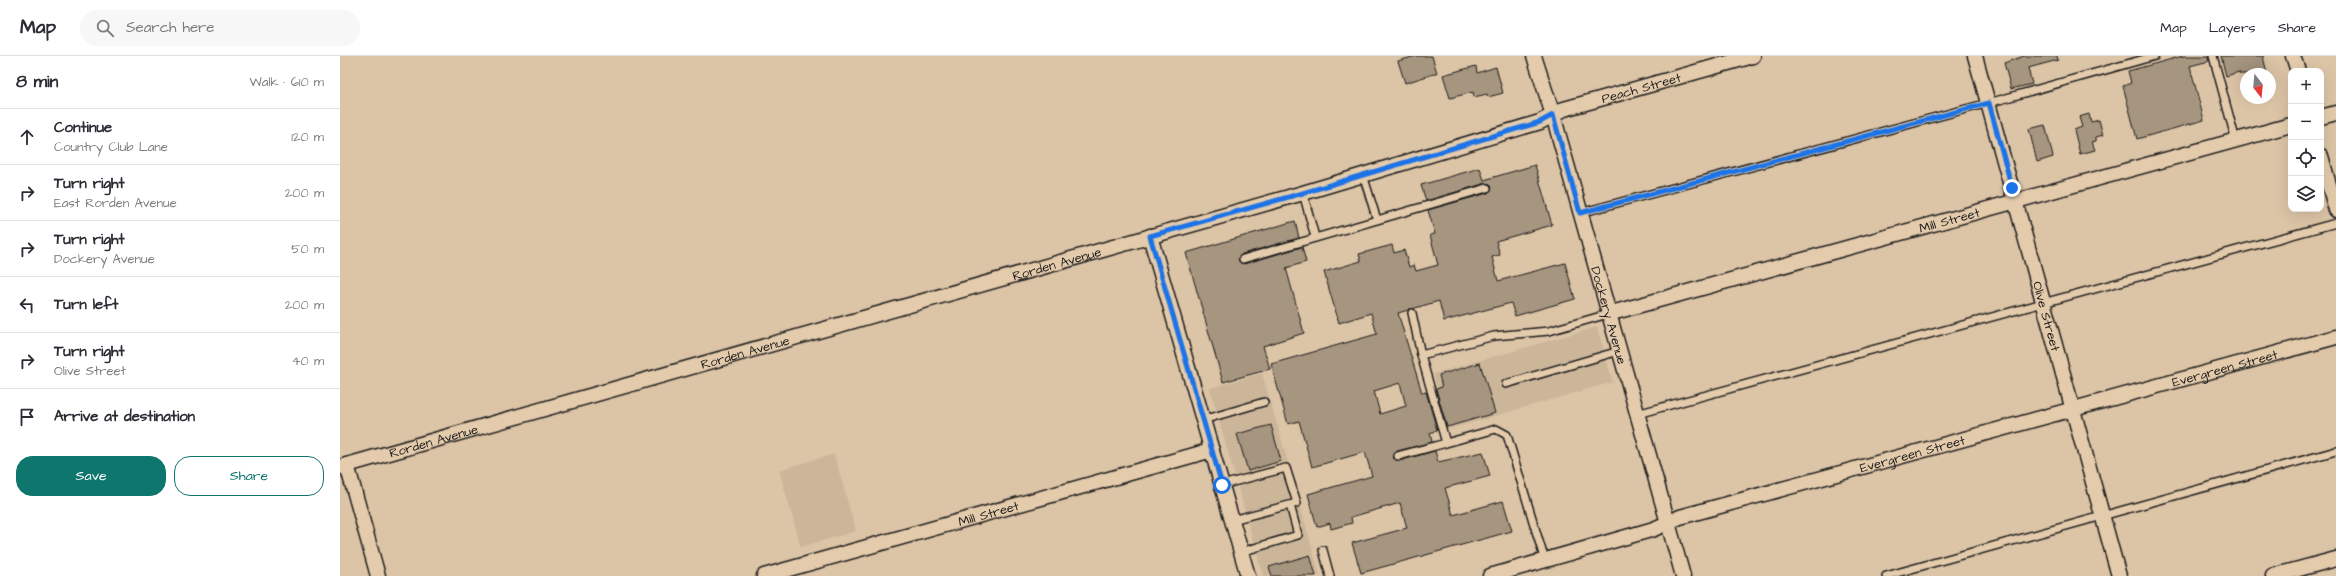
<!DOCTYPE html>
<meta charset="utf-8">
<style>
:root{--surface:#fff;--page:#f7f7f7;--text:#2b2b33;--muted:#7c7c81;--line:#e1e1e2;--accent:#0f766e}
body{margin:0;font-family:"Architects Daughter",sans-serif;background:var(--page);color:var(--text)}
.controls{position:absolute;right:12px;top:12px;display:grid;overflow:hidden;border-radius:8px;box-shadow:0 4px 16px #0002}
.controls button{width:36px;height:36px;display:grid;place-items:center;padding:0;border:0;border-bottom:1px solid var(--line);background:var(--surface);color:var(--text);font:20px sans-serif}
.compass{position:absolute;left:1900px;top:12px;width:36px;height:36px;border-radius:50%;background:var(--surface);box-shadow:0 4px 16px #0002;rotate:164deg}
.stop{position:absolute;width:12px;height:12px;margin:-9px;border:3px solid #1a73e8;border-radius:50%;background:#fff}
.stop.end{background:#1a73e8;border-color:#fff;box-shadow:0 1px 4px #0008}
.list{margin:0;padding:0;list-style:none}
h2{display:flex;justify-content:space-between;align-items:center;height:52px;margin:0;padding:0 16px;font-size:17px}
h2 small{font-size:13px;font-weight:400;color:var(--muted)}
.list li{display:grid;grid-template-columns:26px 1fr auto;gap:12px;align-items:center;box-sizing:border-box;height:56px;padding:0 16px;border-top:1px solid var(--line)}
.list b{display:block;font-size:15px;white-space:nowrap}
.list p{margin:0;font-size:13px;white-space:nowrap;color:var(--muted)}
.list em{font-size:13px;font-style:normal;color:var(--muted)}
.actions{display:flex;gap:8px;padding:12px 16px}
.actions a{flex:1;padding:9px 0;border:1px solid var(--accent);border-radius:16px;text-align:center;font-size:14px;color:var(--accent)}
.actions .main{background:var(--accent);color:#fff}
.icon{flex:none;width:22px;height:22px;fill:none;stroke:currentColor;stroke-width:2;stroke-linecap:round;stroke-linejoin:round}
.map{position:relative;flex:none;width:1996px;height:520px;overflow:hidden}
header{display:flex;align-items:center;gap:24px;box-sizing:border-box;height:56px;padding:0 20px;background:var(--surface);border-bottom:1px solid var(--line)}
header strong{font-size:19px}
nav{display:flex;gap:22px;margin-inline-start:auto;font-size:14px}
.search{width:280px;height:36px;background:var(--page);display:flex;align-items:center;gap:10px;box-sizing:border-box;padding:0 14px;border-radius:22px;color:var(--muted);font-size:15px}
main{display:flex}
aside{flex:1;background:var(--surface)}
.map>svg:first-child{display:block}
.built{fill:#ccb69a}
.building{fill:#a6957f;stroke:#1c1c1c;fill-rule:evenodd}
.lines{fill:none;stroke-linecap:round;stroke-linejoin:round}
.lane-casing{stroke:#1c1c1c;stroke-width:10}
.street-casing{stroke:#1c1c1c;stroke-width:17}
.lane{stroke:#e4cbac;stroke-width:7}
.street{stroke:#e4cbac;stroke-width:14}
.route{stroke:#1a73e8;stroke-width:5}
.labels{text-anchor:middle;stroke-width:4;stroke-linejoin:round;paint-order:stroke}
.street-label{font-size:13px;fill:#1c1c1c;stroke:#e4cbac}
</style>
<header>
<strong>Map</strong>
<div class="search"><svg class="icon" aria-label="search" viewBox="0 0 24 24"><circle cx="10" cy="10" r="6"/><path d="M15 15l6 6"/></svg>Search here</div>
<nav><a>Map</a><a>Layers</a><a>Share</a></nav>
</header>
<main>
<aside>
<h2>8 min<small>Walk · 610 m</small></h2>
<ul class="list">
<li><svg class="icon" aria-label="ahead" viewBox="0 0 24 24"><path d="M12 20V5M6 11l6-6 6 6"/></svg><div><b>Continue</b><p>Country Club Lane</p></div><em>120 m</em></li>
<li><svg class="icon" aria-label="right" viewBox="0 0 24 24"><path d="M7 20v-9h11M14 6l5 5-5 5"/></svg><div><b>Turn right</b><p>East Rorden Avenue</p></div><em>200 m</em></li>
<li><svg class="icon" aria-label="right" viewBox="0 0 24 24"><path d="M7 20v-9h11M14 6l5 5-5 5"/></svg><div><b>Turn right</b><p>Dockery Avenue</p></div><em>50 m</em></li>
<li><svg class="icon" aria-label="left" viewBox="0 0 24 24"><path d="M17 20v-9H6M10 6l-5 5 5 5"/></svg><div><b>Turn left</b></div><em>200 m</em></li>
<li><svg class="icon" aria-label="right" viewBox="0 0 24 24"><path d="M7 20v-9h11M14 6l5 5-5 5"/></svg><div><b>Turn right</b><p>Olive Street</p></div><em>40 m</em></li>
<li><svg class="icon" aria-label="arrive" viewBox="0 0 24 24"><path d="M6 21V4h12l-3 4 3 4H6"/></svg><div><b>Arrive at destination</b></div></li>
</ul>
<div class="actions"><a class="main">Save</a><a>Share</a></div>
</aside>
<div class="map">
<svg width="1996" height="520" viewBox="0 0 1996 520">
<rect width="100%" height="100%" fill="#dcc4a6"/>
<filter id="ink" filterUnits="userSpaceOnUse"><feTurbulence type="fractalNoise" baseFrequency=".025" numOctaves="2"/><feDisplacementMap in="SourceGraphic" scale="8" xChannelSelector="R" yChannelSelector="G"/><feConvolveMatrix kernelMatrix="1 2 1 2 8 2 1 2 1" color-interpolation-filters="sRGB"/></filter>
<g filter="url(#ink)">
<path class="built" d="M1257,271L1273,326L1109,373L1093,318Z
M922,317L940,378L980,520H923L870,332Z
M494,398L516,475L461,491L439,414Z"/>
<path class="building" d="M1076,0H1092L1097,17L1065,27L1058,5Z
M1684,0H1717L1718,4L1688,12L1692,28L1671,33L1664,7Z
M1843,0H1868L1869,5L1850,10L1864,64L1797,83L1783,30L1791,27L1788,15Z
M1881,0H1923L1927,18H1900L1899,16L1886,20Z
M1136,10L1137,17L1156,11L1163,37L1148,41L1147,38L1134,41L1133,36L1110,42L1103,19Z
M1749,58L1751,66L1759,64L1763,79L1756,81V85L1752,86L1755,94L1740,98L1734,74L1742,71L1739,61Z
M1705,69L1713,101L1697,106L1689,73Z
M1195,109L1212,169L1156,185L1160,199L1152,201L1158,225L1225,207L1235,243L1175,260L1171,247L1104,265L1099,245L1058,257L1082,337L1086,336L1097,374L1090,377L1092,386L1057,395L1053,402L1059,405L1095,395L1098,406L1143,396L1150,420L1105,432L1113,459L1163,445L1172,475L1021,517L1012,487L1067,472L1060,447L1011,461L1012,467L991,473L990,467L977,471L968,438L1032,420L1025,396L972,411L959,365L948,368L931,308L1037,278L1031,257L999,267L984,216L1021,205L1019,198L1052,189L1054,197L1064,194L1069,211L1074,209L1076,215L1098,209L1090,179L1095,178L1088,154L1148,137L1152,133L1150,128L1146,127L1086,145L1081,129L1140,112L1144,124ZM1060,327L1066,350L1040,358L1034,335Z
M955,165L959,182L902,198L898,204L904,208L962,191L966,206L946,212L964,277L923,290L930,313L883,326L846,197Z
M1140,307L1155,357L1107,371L1096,333L1102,331L1099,319Z
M931,369L941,405L908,415L897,378Z
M970,499L976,520H932L929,511Z"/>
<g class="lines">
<g class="lane-casing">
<path id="lane" d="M1873,0L1896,85
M1023,119L1037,164
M963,137L975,181
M1240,157L1663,43L1815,0
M903,203L1147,132
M1072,257L1081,299L1154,280L1209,275L1268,258
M1081,299L1106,387L1156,373L1167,379L1205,505
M1166,328L1279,295
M1297,358L1996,167
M863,364L924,346
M1058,400L1106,387
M882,429L946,412L957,447L892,464
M983,494L990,520
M901,496L958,479L950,449
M1546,520L1996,395"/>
</g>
<g class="street-casing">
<g id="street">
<path id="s1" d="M1194,0L1213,59L1343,520"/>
<path id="s2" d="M1635,0L1779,520"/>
<path d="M1953,0L1958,15"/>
<path d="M1981,61L1996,57"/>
<path d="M1981,100L1996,154"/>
<path d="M810,180L908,520"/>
<path id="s3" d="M1268,258L1951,69"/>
<path d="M7,409L38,520"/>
<path id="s4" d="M0,411L963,137L1200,66L1224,53L1413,0"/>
<path id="s5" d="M424,520L872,394"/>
<path id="s6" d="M1150,520L1314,473L1340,461L1996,281"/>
<path d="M1933,520L1996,503"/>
</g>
</g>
<use href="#lane" class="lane"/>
<use href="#street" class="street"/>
</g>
</g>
<g class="lines" filter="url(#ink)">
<path class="route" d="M882,429L810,180L963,137L1200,66L1213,59L1240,157L1649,47L1672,132"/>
</g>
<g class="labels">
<g class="street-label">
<text dy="5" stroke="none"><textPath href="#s4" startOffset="1356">Peach Street</textPath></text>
<text dy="5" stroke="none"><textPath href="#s3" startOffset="354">Mill Street</textPath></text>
<text dy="5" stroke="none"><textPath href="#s4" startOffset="745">Rorden Avenue</textPath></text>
<text dy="5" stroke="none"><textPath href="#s1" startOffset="270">Dockery Avenue</textPath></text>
<text dy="5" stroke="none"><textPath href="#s2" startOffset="270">Olive Street</textPath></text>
<text dy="5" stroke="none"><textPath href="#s4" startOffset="421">Rorden Avenue</textPath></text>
<text dy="5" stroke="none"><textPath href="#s6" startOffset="764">Evergreen Street</textPath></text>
<text dy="5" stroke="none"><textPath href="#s4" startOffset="97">Rorden Avenue</textPath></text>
<text dy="5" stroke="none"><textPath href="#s6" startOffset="440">Evergreen Street</textPath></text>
<text dy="5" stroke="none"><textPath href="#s5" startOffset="233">Mill Street</textPath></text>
</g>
</g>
</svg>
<div class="controls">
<button>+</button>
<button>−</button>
<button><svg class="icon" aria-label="locate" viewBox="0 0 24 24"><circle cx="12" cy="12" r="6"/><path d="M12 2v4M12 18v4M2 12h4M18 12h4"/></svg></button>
<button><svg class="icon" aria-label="layers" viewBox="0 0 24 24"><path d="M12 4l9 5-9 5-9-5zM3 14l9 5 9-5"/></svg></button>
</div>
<svg class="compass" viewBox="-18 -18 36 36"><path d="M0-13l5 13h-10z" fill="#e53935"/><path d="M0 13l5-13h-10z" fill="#7c7c81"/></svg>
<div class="stop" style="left:882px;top:429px"></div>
<div class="stop end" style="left:1672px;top:132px"></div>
</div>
</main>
